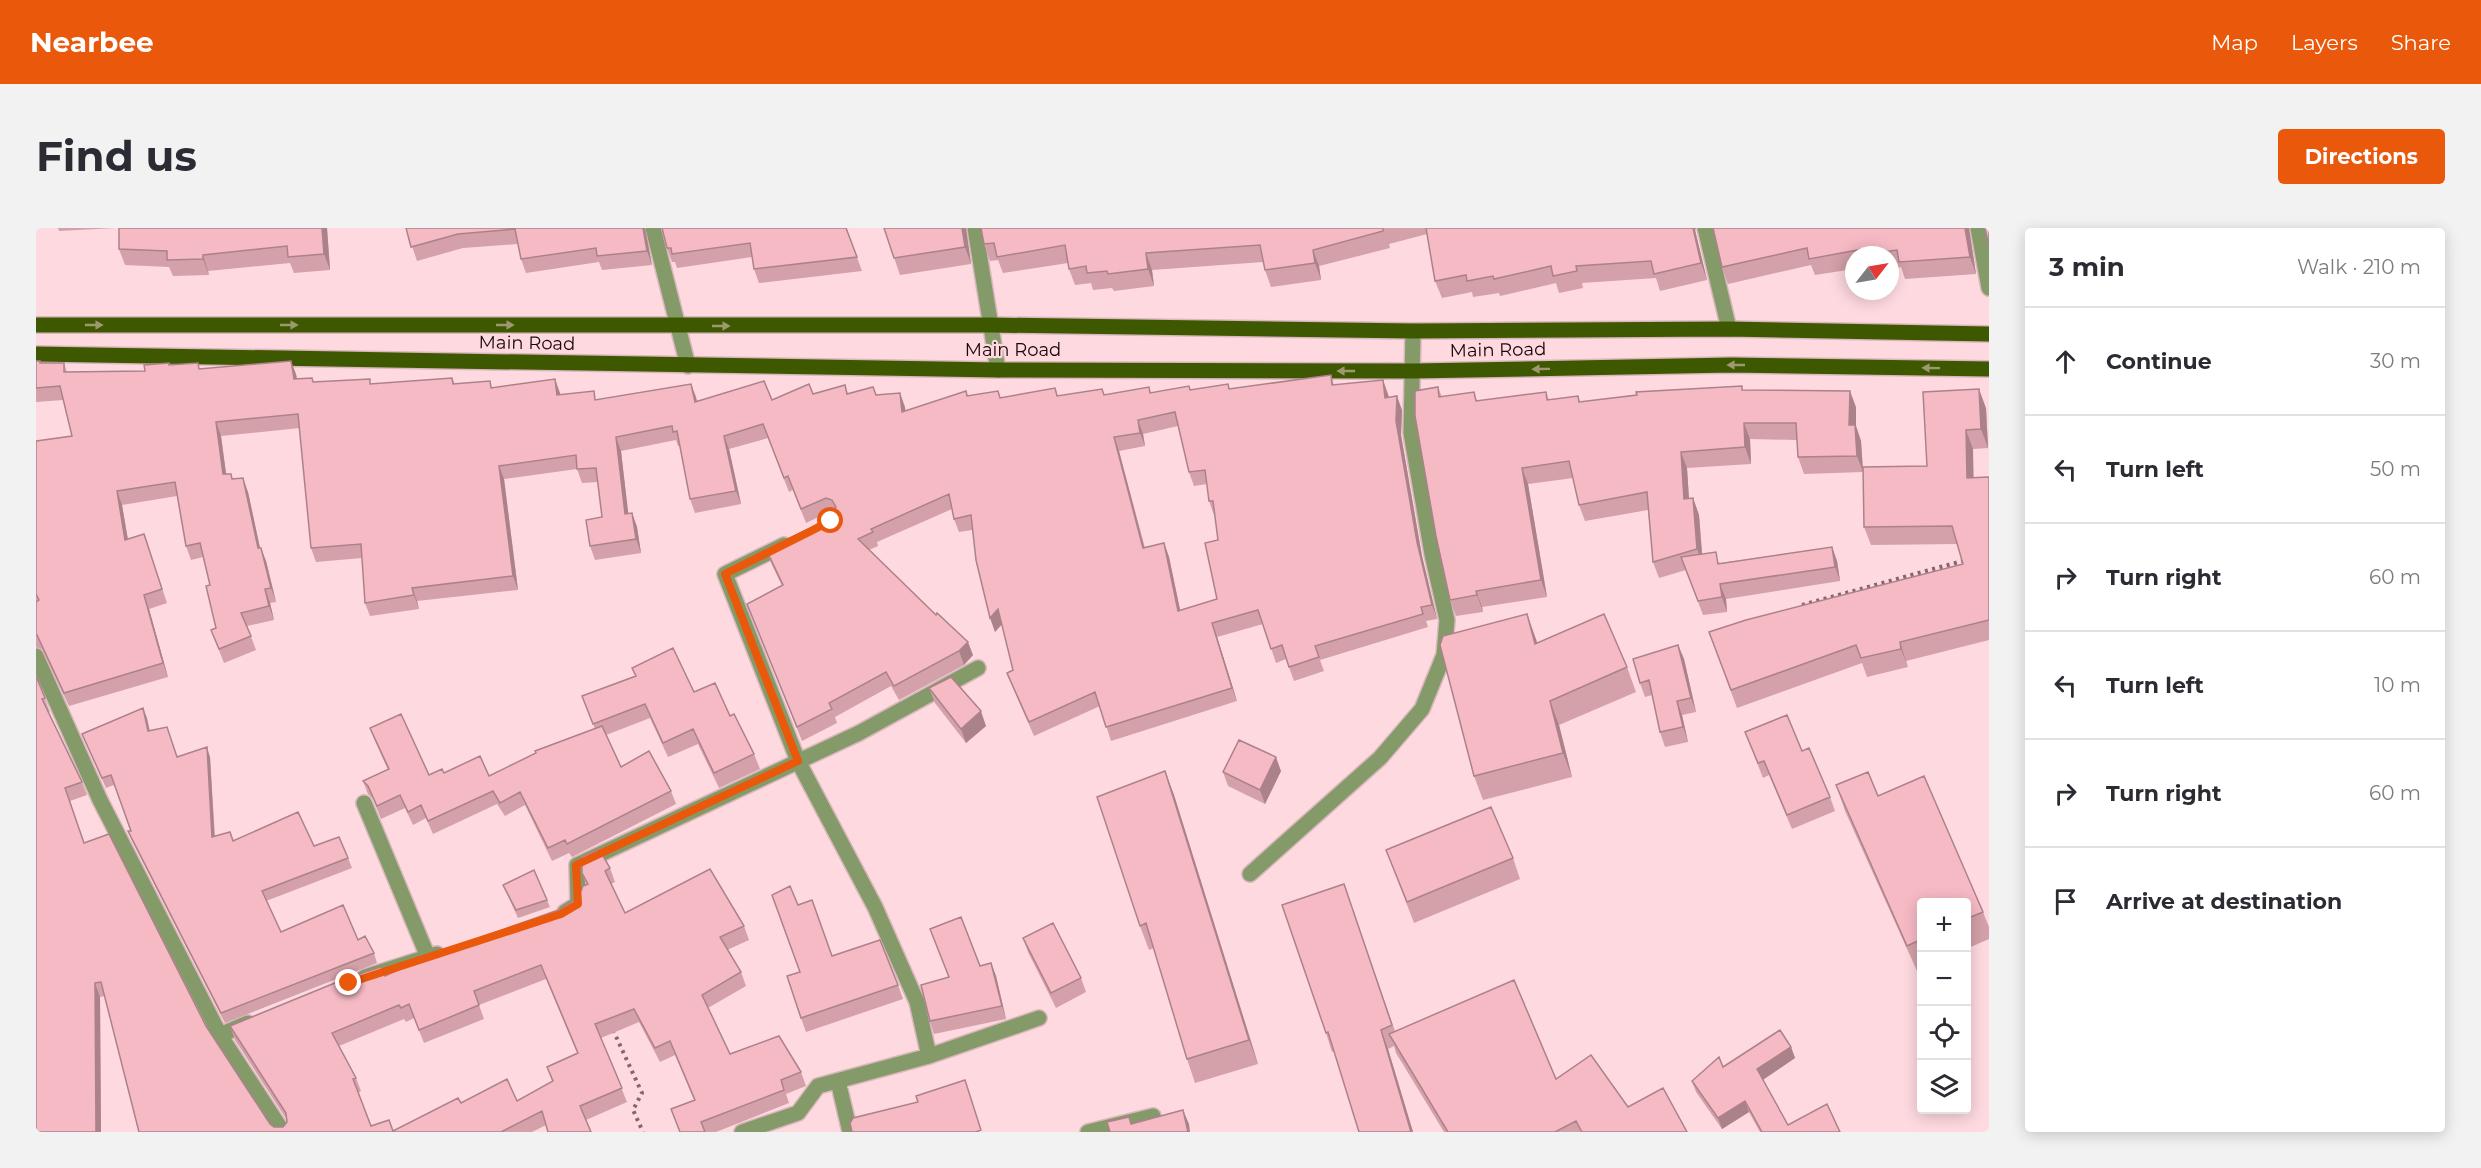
<!DOCTYPE html>
<meta charset="utf-8">
<style>
:root{--surface:#fff;--page:#f2f2f3;--text:#2b2b33;--muted:#7c7c81;--line:#e1e1e2;--accent:#ea580c}
body{margin:0;font-family:Montserrat,sans-serif;background:var(--page);color:var(--text)}
.controls{position:absolute;right:18px;bottom:18px;display:grid;overflow:hidden;border-radius:6px;box-shadow:0 3px 15px #0003}
.controls button{width:54px;height:54px;display:grid;place-items:center;padding:0;border:0;border-bottom:2px solid var(--line);background:var(--surface);color:var(--text);font:30px sans-serif}
.compass{position:absolute;left:1809px;top:18px;width:54px;height:54px;border-radius:50%;background:var(--surface);box-shadow:0 3px 15px #0003;rotate:59deg}
.stop{position:absolute;width:18px;height:18px;margin:-14px;border:4px solid #ea580c;border-radius:50%;background:#fff}
.stop.end{background:#ea580c;border-color:#fff;box-shadow:0 2px 6px #0008}
.list{margin:0;padding:0;list-style:none}
h2{display:flex;justify-content:space-between;align-items:center;height:78px;margin:0;padding:0 24px;font-size:26px}
h2 small{font-size:20px;font-weight:400;color:var(--muted)}
.list li{display:grid;grid-template-columns:39px 1fr auto;gap:18px;align-items:center;box-sizing:border-box;height:108px;padding:0 24px;border-top:2px solid var(--line)}
.list b{display:block;font-size:22px;white-space:nowrap}
.list em{font-size:20px;font-style:normal;color:var(--muted)}
.icon{flex:none;width:33px;height:33px;fill:none;stroke:currentColor;stroke-width:2;stroke-linecap:round;stroke-linejoin:round}
.map{position:relative;flex:none;width:1953px;height:904px;overflow:hidden;border-radius:6px}
header{display:flex;align-items:center;gap:36px;box-sizing:border-box;height:84px;padding:0 30px;background:var(--accent);color:#fff}
header strong{font-size:28px}
nav{display:flex;gap:33px;margin-inline-start:auto;font-size:21px}
.intro{display:flex;align-items:center;justify-content:space-between;box-sizing:border-box;height:144px;padding:0 36px}
h1{margin:0;font-size:42px}
.button{padding:15px 27px;border-radius:6px;background:var(--accent);color:#fff;font-size:21px;font-weight:700}
main{display:flex;gap:36px;padding:0 36px}
aside{flex:1;background:var(--surface);border-radius:6px;box-shadow:0 3px 15px #0003}
.map>svg:first-child{display:block}
.lines{fill:none;stroke-linecap:round;stroke-linejoin:round}
.street-casing{stroke:#d9b7bd;stroke-width:18}
.primary-casing{stroke:#d9b7bd;stroke-width:18}
.path{stroke:#82676b;stroke-width:4;stroke-dasharray:3 4.5;stroke-linecap:butt}
.street{stroke:#859a69;stroke-width:15}
.primary{stroke:#3e5800;stroke-width:15}
.wall{fill:#d4a0a9;fill-rule:evenodd}
.shaded-wall{fill:#ac828a}
.building{fill:#f6bac5;stroke:#ac828a;stroke-width:1.5;fill-rule:evenodd}
.oneway{fill:#9e9870}
.route{stroke:#ea580c;stroke-width:8}
.labels{text-anchor:middle;stroke-width:4.5;stroke-linejoin:round;paint-order:stroke}
.street-label{font-size:18px;fill:#180609;stroke:#fed9df}
</style>
<header>
<strong>Nearbee</strong>
<nav><a>Map</a><a>Layers</a><a>Share</a></nav>
</header>
<div class="intro"><h1>Find us</h1><a class="button">Directions</a></div>
<main>
<div class="map">
<svg width="1953" height="904" viewBox="0 0 1953 904">
<rect width="100%" height="100%" fill="#fed9df"/>
<g class="lines">
<g class="street-casing">
<path id="street" d="M617,0L652,138
M939,0L962,142
M1669,0L1693,101
M1942,0L1953,60
M0,428L64,572L184,807L247,904
M328,575L392,729
M1214,646L1344,530L1386,481L1408,427L1411,392L1396,326L1375,205L1377,103
M529,684L542,676L541,637L823,505L942,440
M329,749L401,726
M184,807L212,795
M893,828L1003,790
M802,853L814,904
M706,904L762,885L782,858L893,828L881,774L839,679L762,533L689,346L748,317
M1052,904L1117,888"/>
</g>
<g class="primary-casing">
<path id="primary" d="M0,97H955L1377,103L1693,101L1953,106
M0,126L962,142L1378,143L1695,137L1953,141"/>
</g>
<path class="path" d="M1766,377L1930,332
M577,802L606,865L597,882L607,904"/>
<use href="#street" class="street"/>
<use href="#primary" class="primary"/>
</g>
<path class="wall" d="M22,0H79L23,3Z
M291,0L294,42L258,45L254,35L172,43L173,47L137,48L133,39L89,37L83,21Z
M370,0H609L616,37L566,42L563,34L490,45L485,31L482,16L427,20L381,33Z
M810,0L826,43L723,55L718,41L716,29L641,40L639,34H636L631,20Z
M848,0H930L935,36L864,47Z
M945,0H1660L1659,2L1671,52L1624,63L1620,50L1546,55L1547,60L1523,65L1520,55L1464,68L1463,65L1437,69L1436,64L1406,70L1399,53L1391,6L1353,16L1354,20L1283,38L1285,52L1235,59L1229,42L1227,34L1116,42L1118,58L1078,63L1076,60L1057,62L1055,55L1039,57L1033,41L1032,35L967,45L962,32L954,33L948,16Z
M1677,0H1933L1940,46L1869,51L1865,39L1854,41V27H1818V41L1779,47L1775,37L1692,56L1686,39Z
M0,133H4L5,135H28L31,144L109,143L134,137L164,141L260,146L261,151L278,154L336,156L416,150L419,156L454,153L456,160L524,165V167L561,172L655,156L661,173L736,172L777,166L809,157L812,166L840,167L864,165L869,183L930,163L932,168L965,170L1019,160L1022,168L1069,167L1113,159L1115,165L1155,162L1192,156L1194,161L1295,147L1298,157L1352,166L1353,170L1366,182L1365,207L1386,328L1401,391L1390,393L1392,399L1284,432L1288,443L1258,453L1250,431L1240,435L1227,396L1181,409L1201,473L1075,513L1064,478L998,508L976,458L971,445L977,442L966,396L959,404L936,302L923,304L918,291L916,281L841,314L842,318L833,322L937,427L928,437L863,472L855,458L799,489L801,495L766,513L711,376L746,358L735,335L730,321L773,301L795,288L797,284L795,283L770,295L757,262L753,264L732,210L693,221L705,276L659,285L654,271L644,218H642L640,212L585,223L592,286L596,285L601,299L605,325L559,332L554,318L566,289L562,254L546,255L541,241L468,251L482,362L381,373L383,381L334,388L329,375L326,330L280,334L275,320L264,200L185,208L190,246L197,251L212,264L224,320L230,333L240,374L234,375L238,392L211,398L220,422L188,435L175,402L180,400L174,357L167,329L155,332L150,318L141,268L86,277L92,311L108,306L131,375L113,381L132,449L33,478L6,421L0,419V213L36,208L27,172L0,174ZM1142,198L1153,244L1158,258L1171,256L1173,273L1178,287H1179L1182,312L1181,371L1144,382L1133,329L1128,315L1109,320L1083,223L1109,218L1107,206Z
M1402,159L1406,169L1438,164L1441,173L1510,164L1513,172L1542,168L1544,174L1707,162L1820,179V198L1825,213L1827,244L1768,246L1762,229L1761,212L1714,211L1715,236L1651,240L1653,271L1657,270L1663,287L1666,326L1684,335L1796,319L1801,333L1804,353L1690,371L1691,384L1667,387L1650,342L1623,350L1617,334L1612,282L1549,293L1543,277L1537,250L1492,256L1511,369L1446,379L1447,384L1420,388L1414,372Z
M1950,180L1952,220L1937,221V250L1953,249V412L1870,433L1872,439L1831,449L1826,435L1701,480L1673,404L1927,336L1921,316L1835,317L1828,299Z
M1500,411L1501,415L1591,439L1600,464L1523,497L1536,549L1447,572L1438,548Z
M1642,417L1648,431L1660,484L1646,487L1652,514L1629,519L1624,504L1616,467L1609,469L1604,455Z
M596,440L658,464L694,488L718,526L724,541L683,560L662,516L632,529L614,490L570,507L585,539L635,563L640,576L536,629L533,625L516,633L489,577L469,588L461,576L397,606L390,590L377,597L369,580L345,591L337,571L332,566L327,553L352,542L339,513L334,500L393,547L408,545L453,548L559,501L546,468L599,448Z
M0,449L14,484H12L46,554L51,567L34,573L48,615L170,798L234,896L238,899H247L251,894V892L199,812L194,798L349,748L525,681L542,670L550,656L546,645L574,640L579,654L575,656L589,685L708,698L713,712L691,722L705,744L710,758L672,780L694,826L765,844L770,858L750,866L753,875L680,904H644L635,881L658,872L639,827L624,834L603,794L565,810L591,874L550,892L510,897L496,904H103L69,768L64,769L65,904H0ZM510,751L541,825L511,839L516,853L481,873L425,875L357,903L335,898L322,865L325,863L320,850L303,818L368,791L370,794L378,790L388,815L448,791L443,777Z
M893,460L950,498L930,515L899,475Z
M107,480L113,503L141,529H174L179,608L194,604L198,613L278,618L312,630L316,640L230,673L245,704L322,712L338,725L341,735L189,795L96,613L92,603H95L78,557L70,560L46,506Z
M1709,504L1766,523L1794,569L1799,583L1756,601L1733,547L1727,550Z
M1129,543L1138,567L1222,836L1159,855L1151,831L1118,720L1113,722L1104,698Z
M1245,543L1229,576L1192,558L1187,544Z
M1800,557L1842,568L1947,684L1953,699V711L1930,721V675H1886V741L1881,743L1809,583Z
M1350,622L1477,630L1484,651L1378,695Z
M1308,656L1359,803L1520,851L1592,879L1651,904H1408L1360,825L1358,818L1352,821L1377,904H1323L1298,823L1296,824L1290,805Z
M467,657L511,672L514,679L482,690Z
M762,677L796,728L862,757L867,771L770,804L765,790Z
M987,710L1045,750L1050,764L1020,780L992,724Z
M955,735L960,748L970,791L898,806L894,793L912,749L944,738Z
M1755,819L1759,830L1727,852L1752,897L1804,904H1724L1713,884L1686,901L1660,864L1656,853L1687,839Z"/>
<path class="shaded-wall" d="M286,0H291L294,42L288,26Z
M607,0H609L616,37L611,23Z
M926,0H930L935,36L929,19Z
M1657,0H1660L1659,2L1671,52L1665,35Z
M1929,0H1933L1940,46L1934,29Z
M1277,22L1283,38L1285,52L1279,35Z
M1110,25L1116,42L1118,58L1112,41Z
M167,27L172,43L173,47L167,31Z
M255,133L260,146L263,165L258,151Z
M519,151L524,165L526,181L521,167Z
M1347,152L1352,166L1354,184L1349,170Z
M655,156L660,169L664,188L659,174Z
M1943,161L1950,180L1952,220L1945,201Z
M1814,163L1820,179V198L1825,213L1827,244L1821,228L1813,197Z
M864,165L869,179L871,197L866,184Z
M1361,168L1366,182L1365,207L1386,328L1401,391L1396,377L1381,314L1360,193Z
M1102,192L1107,206L1109,218L1104,205Z
M180,194L185,208L192,260L187,246Z
M1708,195L1714,211L1715,236L1709,219Z
M1930,202L1937,221L1938,268L1931,250Z
M688,208L693,221L705,276L700,263Z
M580,209L585,223L594,300L589,286Z
M1078,209L1083,223L1112,334L1107,320Z
M1645,224L1651,240L1654,287L1648,271Z
M463,238L468,251L482,362L477,348Z
M1486,240L1492,256L1511,369L1505,352Z
M207,250L212,264L227,334L222,320Z
M81,263L86,277L94,325L89,312Z
M1657,270L1663,287L1667,337L1661,321Z
M596,285L601,299L605,325L600,311Z
M1128,315L1133,329L1147,396L1142,383Z
M1796,319L1801,333L1804,353L1799,339Z
M225,320L230,333L240,374L235,360Z
M1684,356L1690,371L1691,384L1686,369Z
M376,360L381,373L383,381L378,367Z
M229,361L234,375L238,392L233,378Z
M1440,363L1446,379L1447,384L1441,367Z
M108,367L113,381L132,449L127,435Z
M962,381L967,395L959,404L954,390Z
M1491,386L1500,411L1508,440L1499,416Z
M1176,395L1181,409L1201,473L1196,460Z
M932,414L937,427L928,437L923,423Z
M1864,414L1870,433L1872,439L1865,421Z
M1642,417L1648,431L1660,484L1655,470Z
M1514,473L1523,497L1536,549L1527,525Z
M1641,473L1646,487L1652,514L1647,499Z
M107,480L111,490L116,513L112,503Z
M945,483L950,498L930,515L925,501Z
M171,519L174,529L179,619L176,609Z
M1240,529L1245,543L1229,576L1224,562Z
M1129,543L1138,567L1222,836L1213,812Z
M955,735L960,748L970,791L966,778Z
M59,755L64,769L65,904H60Z
M1345,802L1352,821L1377,904H1375Z
M1755,819L1759,830L1725,853L1721,841Z
M1709,873L1713,884L1686,901L1682,890Z
M1147,882L1153,896L1154,904H1152Z"/>
<path class="building" d="M83,0H286L288,26L252,29L251,18L167,27V31L131,32V23L83,21Z
M370,0H607L611,23L561,28L560,20L485,31L479,1L422,6L375,19Z
M626,0H810L821,29L718,41L714,15L636,26L635,20H631Z
M848,0H926L929,19L858,30Z
M945,0H1347V3L1277,22L1279,35L1229,42L1224,17L1110,25L1112,41L1072,46L1071,43L1051,45L1050,38L1033,41L1029,17L961,29L958,15L948,16Z
M1390,0H1657L1665,35L1618,46L1615,33L1540,38L1541,43L1517,48L1515,38L1458,51L1457,48L1431,53L1430,47L1399,53Z
M1677,0H1929L1934,29L1863,34L1861,22L1839,25L1838,19L1773,31L1771,20L1686,39Z
M1949,0H1953V18Z
M0,133H4V135H28V144L109,143L108,137L133,135V137L162,135L163,141L255,133L258,151L276,150L277,154L334,151V156L416,150L417,156L454,153L455,160L519,151L521,167L558,163L559,172L655,156L659,174L728,153L736,172L773,156L777,166L809,157L811,166L837,159L840,167L864,165L866,184L930,163L931,168L962,163L964,170L1019,160L1021,168L1066,161L1068,167L1113,159L1114,165L1153,158L1154,162L1192,156L1193,161L1295,147L1296,157L1347,152L1349,170L1361,168L1360,193L1381,314L1396,377L1385,379L1387,386L1279,418L1283,429L1253,439L1246,417L1235,421L1222,382L1176,395L1196,460L1070,499L1059,464L993,494L971,445L977,442L962,381L954,390L940,332L935,287L918,291L913,266L835,301L837,304L822,311L900,387L901,385L932,414L923,423L858,458L850,444L793,475L796,481L761,499L711,376L747,357L730,321L773,301L795,288L800,279L796,272L790,270L765,281L752,248L748,250L727,196L688,208L700,263L654,271L641,203L637,204L636,198L580,209L589,286L596,285L600,311L554,318L550,292L566,289L560,240L541,241L540,227L463,238L477,348L376,360L378,367L329,375L325,316L275,320L262,186L180,194L187,246H195L196,251L207,250L222,320H225L235,360L229,361L233,378L205,385L215,408L183,421L175,402L180,400L170,358L174,357L164,315L150,318L139,254L81,263L89,312L108,306L126,361L108,367L127,435L28,465L1,407H0V374L3,372L0,366V213L36,208L24,158L0,160ZM1139,184L1153,244L1169,242L1173,273H1177L1182,312L1169,315L1181,371L1142,383L1128,315L1107,320L1078,209L1104,205L1102,192Z
M1706,158V162L1814,163L1813,197H1819L1821,228L1762,229L1760,195H1708L1709,219L1645,224L1648,271L1657,270L1661,321L1617,334L1611,264L1543,277L1533,233L1486,240L1505,352L1440,363L1441,367L1414,372L1400,308L1379,188V163L1402,159L1403,169L1438,164L1440,173L1510,164L1511,172L1542,168L1543,174L1601,167L1600,164Z
M1943,161L1945,201L1930,202L1931,250L1953,249V392L1864,414L1865,421L1825,430L1820,417L1695,462L1673,404L1710,392L1927,336L1916,298L1828,299L1827,239L1891,238L1887,164Z
M1796,319L1799,339L1684,356L1686,369L1662,373L1645,329L1680,324L1682,336Z
M1491,386L1499,416L1568,386L1591,439L1514,473L1527,525L1438,548L1404,417L1407,408Z
M1642,417L1655,470L1641,473L1647,499L1624,504L1613,452L1604,455L1597,431Z
M637,420L658,464L679,455L694,488L698,486L718,526L678,545L657,501L627,515L609,476L557,496L546,468L600,448L596,440Z
M0,448L9,470L6,471L46,554L29,560L48,615L73,606L170,798L234,896L238,899H247L251,894L250,885L194,798L311,750L345,739L349,748L393,728L525,681L542,670L547,658L552,656L546,645V629L563,621L574,640L569,643L589,685L674,641L708,698L684,709L705,744L666,767L694,826L743,808L765,844L745,852L748,862L665,894L669,904H644L635,881L659,872L634,813L619,820L598,781L559,796L586,860L544,878L555,904H512L506,883L465,904H103L65,754L59,755L60,904H0ZM505,737L542,825L511,839L517,853L481,873L471,851L425,875L422,870L357,903L353,892L335,898L317,851L320,850L296,805L363,777L365,780L373,776L383,802L443,777L438,763Z
M915,449L945,483L925,501L893,460Z
M107,480L112,503L131,499L141,529L171,519L176,609L194,604L197,613L262,584L278,618L303,609L312,630L226,663L245,704L307,677L322,712L329,708L338,725L185,785L92,603H95L75,547L66,550L46,506Z
M365,486L393,547L406,541L408,545L444,528L453,548L500,525L499,523L566,498L585,539L613,523L635,563L531,616L529,612L512,620L484,564L464,575L457,563L392,593L385,577L372,584L364,567L341,578L332,558L327,553L353,541L334,500Z
M1751,487L1766,523L1773,520L1794,569L1751,587L1728,533L1722,535L1709,504Z
M1203,512L1240,529L1224,562L1187,544Z
M1129,543L1213,812L1151,831L1110,695L1104,698L1061,569Z
M1832,544L1842,568L1888,548L1947,684L1930,691V675H1886V711L1871,718L1800,557Z
M1455,579L1477,630L1371,674L1350,622Z
M498,642L511,672L480,682L467,657Z
M1308,656L1356,797L1345,802L1375,904H1323L1292,804L1290,805L1246,677Z
M754,658L762,677L776,672L796,728L844,712L862,757L765,790L751,748L764,744L736,667Z
M925,689L944,738L955,735L966,778L894,793L885,757L913,749L894,701Z
M1017,695L1045,750L1015,765L987,710Z
M1478,752L1520,851L1555,827L1592,879L1627,860L1651,904H1546L1540,893L1519,904H1412L1353,806Z
M1744,802L1755,819L1721,841L1752,897L1791,876L1804,904H1726L1709,873L1682,890L1656,853L1683,829L1687,839Z
M929,852L945,902L940,904H816L814,895L817,890L882,874L880,868Z
M1147,882L1152,904H1074L1071,894L1093,889L1095,896Z"/>
<defs><path id="oneway-solid" d="M-6-.8H1V-3.2L6.5 0L1 3.2V.8H-6Z" transform="scale(1.5)"/></defs>
<g class="oneway">
<use href="#oneway-solid" transform="translate(58 97)"/>
<use href="#oneway-solid" transform="translate(253 97)"/>
<use href="#oneway-solid" transform="translate(469 97)"/>
<use href="#oneway-solid" transform="translate(685 98)"/>
<use href="#oneway-solid" transform="translate(1700 137) rotate(-180)"/>
<use href="#oneway-solid" transform="translate(1895 140) rotate(-179)"/>
<use href="#oneway-solid" transform="translate(1505 141) rotate(179)"/>
<use href="#oneway-solid" transform="translate(1310 143) rotate(-180)"/>
</g>
<g class="lines">
<path class="route" d="M313,755L525,686L542,676L540,637L762,533L689,346L795,293"/>
</g>
<g class="labels">
<g class="street-label">
<text transform="translate(491 115) rotate(1)" y="6">Main Road</text>
<text x="977" y="128">Main Road</text>
<text transform="translate(1462 122) rotate(-1)" y="6">Main Road</text>
</g>
</g>
</svg>
<div class="controls">
<button>+</button>
<button>−</button>
<button><svg class="icon" aria-label="locate" viewBox="0 0 24 24"><circle cx="12" cy="12" r="6"/><path d="M12 2v4M12 18v4M2 12h4M18 12h4"/></svg></button>
<button><svg class="icon" aria-label="layers" viewBox="0 0 24 24"><path d="M12 4l9 5-9 5-9-5zM3 14l9 5 9-5"/></svg></button>
</div>
<svg class="compass" viewBox="-18 -18 36 36"><path d="M0-13l5 13h-10z" fill="#e53935"/><path d="M0 13l5-13h-10z" fill="#7c7c81"/></svg>
<div class="stop" style="left:795px;top:293px"></div>
<div class="stop end" style="left:313px;top:755px"></div>
</div>
<aside>
<h2>3 min<small>Walk · 210 m</small></h2>
<ul class="list">
<li><svg class="icon" aria-label="ahead" viewBox="0 0 24 24"><path d="M12 20V5M6 11l6-6 6 6"/></svg><div><b>Continue</b></div><em>30 m</em></li>
<li><svg class="icon" aria-label="left" viewBox="0 0 24 24"><path d="M17 20v-9H6M10 6l-5 5 5 5"/></svg><div><b>Turn left</b></div><em>50 m</em></li>
<li><svg class="icon" aria-label="right" viewBox="0 0 24 24"><path d="M7 20v-9h11M14 6l5 5-5 5"/></svg><div><b>Turn right</b></div><em>60 m</em></li>
<li><svg class="icon" aria-label="left" viewBox="0 0 24 24"><path d="M17 20v-9H6M10 6l-5 5 5 5"/></svg><div><b>Turn left</b></div><em>10 m</em></li>
<li><svg class="icon" aria-label="right" viewBox="0 0 24 24"><path d="M7 20v-9h11M14 6l5 5-5 5"/></svg><div><b>Turn right</b></div><em>60 m</em></li>
<li><svg class="icon" aria-label="arrive" viewBox="0 0 24 24"><path d="M6 21V4h12l-3 4 3 4H6"/></svg><div><b>Arrive at destination</b></div></li>
</ul>
</aside>
</main>
